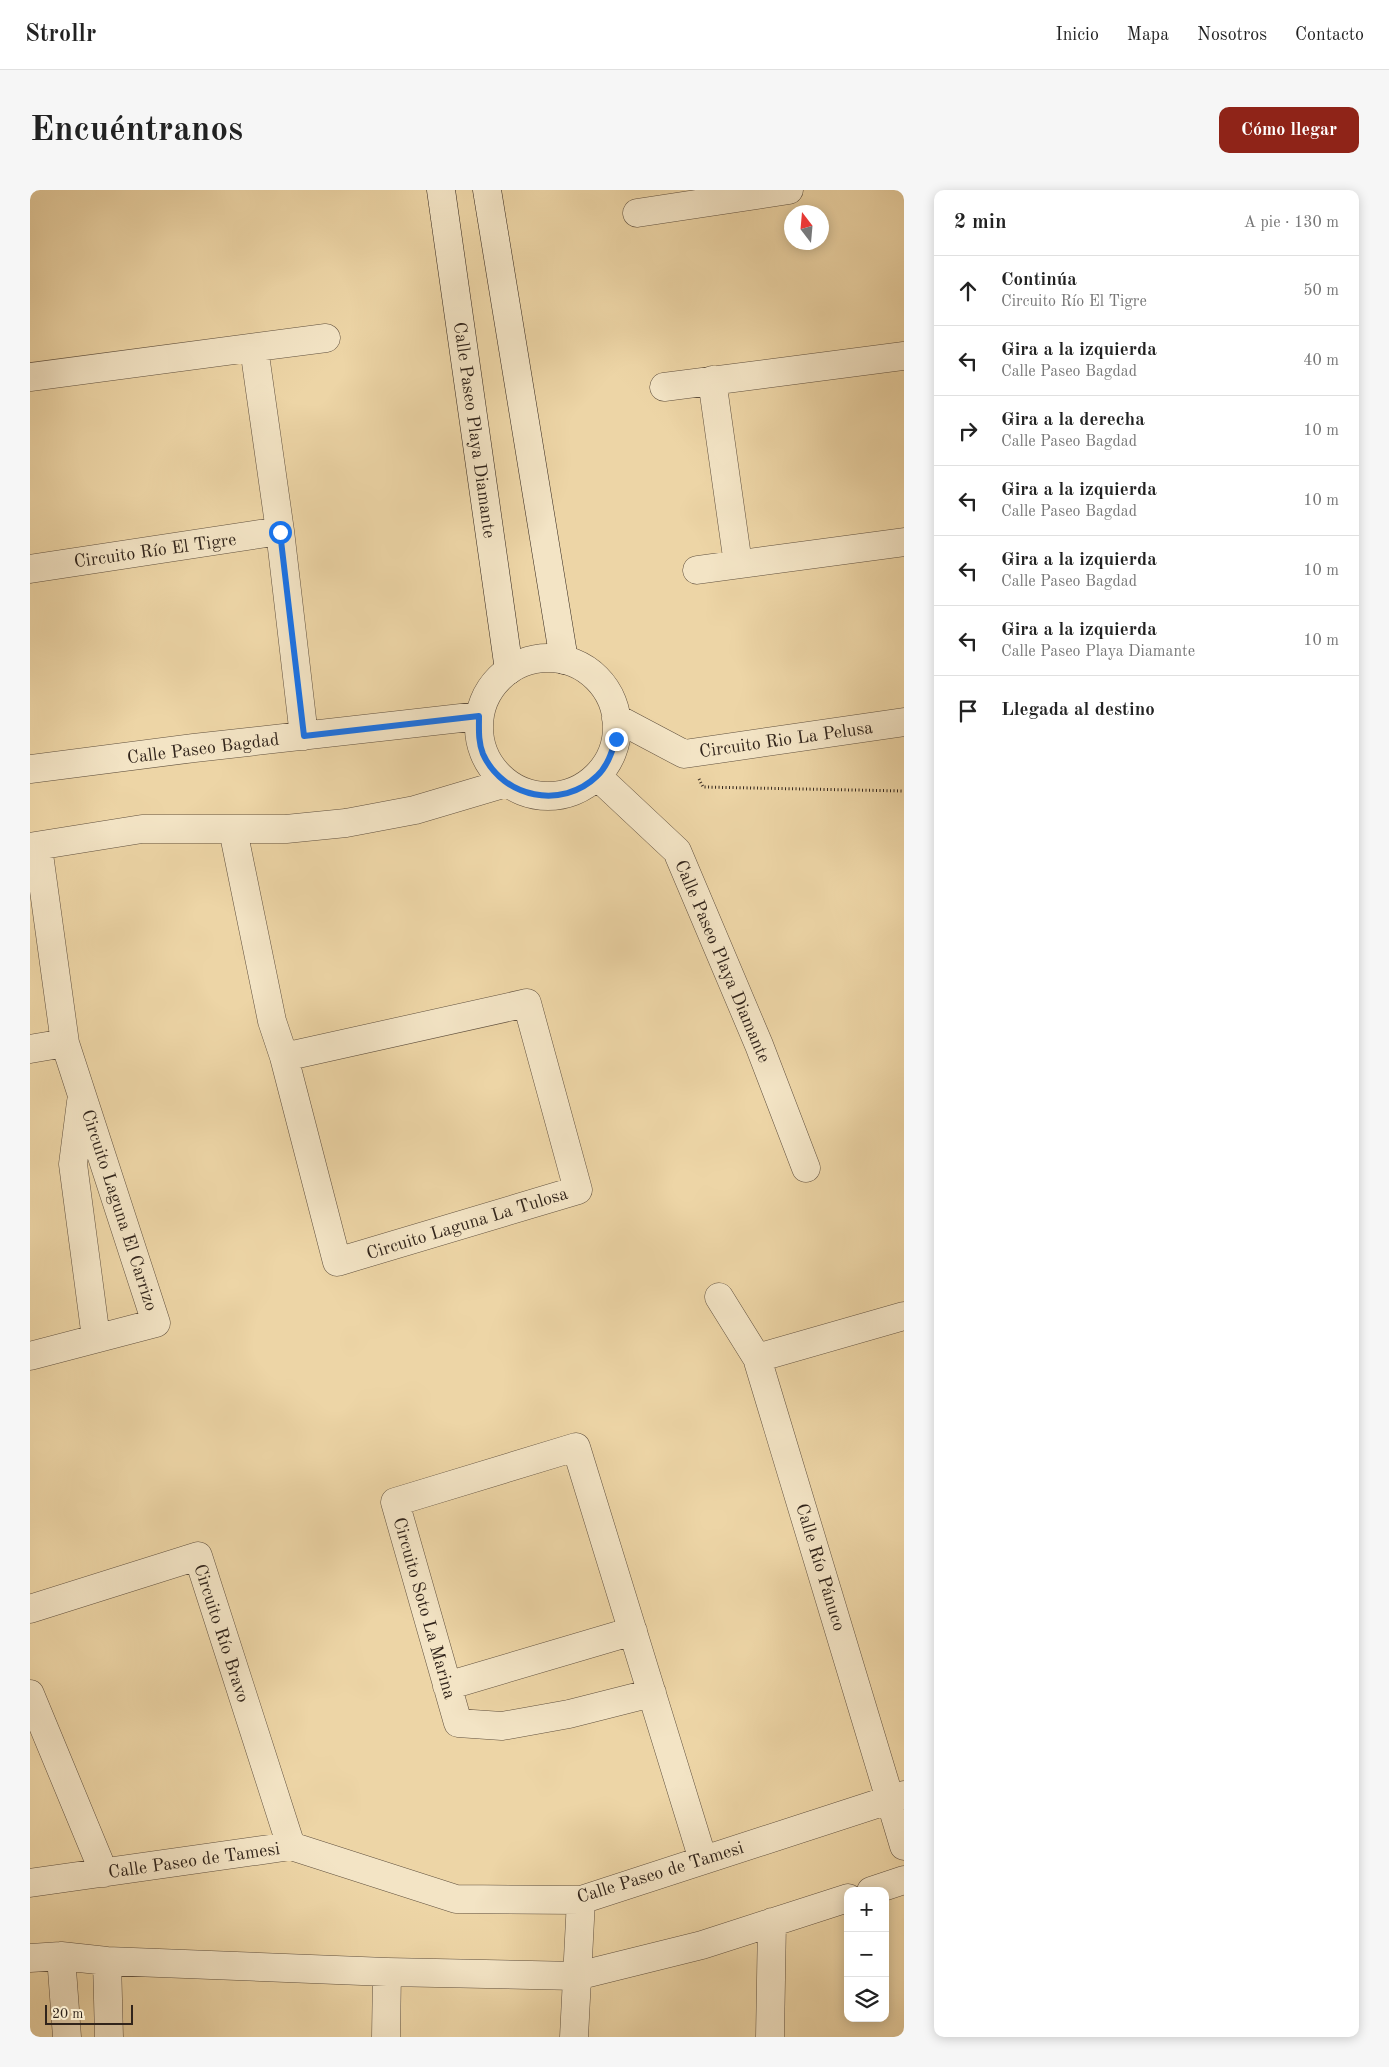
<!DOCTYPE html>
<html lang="es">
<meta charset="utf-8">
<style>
:root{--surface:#fff;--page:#f6f6f6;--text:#222;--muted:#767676;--line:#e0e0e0;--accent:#8f2418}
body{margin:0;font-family:"Old Standard TT",serif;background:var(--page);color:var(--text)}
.controls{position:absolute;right:15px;bottom:15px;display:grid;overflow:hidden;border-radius:10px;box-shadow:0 2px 12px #0003}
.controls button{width:45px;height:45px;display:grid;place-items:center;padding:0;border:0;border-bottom:1px solid var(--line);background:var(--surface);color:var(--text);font:25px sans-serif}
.compass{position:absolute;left:754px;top:15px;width:45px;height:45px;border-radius:50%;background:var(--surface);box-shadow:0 2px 12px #0003;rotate:344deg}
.scale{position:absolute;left:15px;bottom:12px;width:88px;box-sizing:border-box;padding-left:5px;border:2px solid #31241b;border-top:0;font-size:14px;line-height:18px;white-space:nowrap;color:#31241b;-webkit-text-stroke:4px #f3e4c5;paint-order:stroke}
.stop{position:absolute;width:15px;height:15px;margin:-11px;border:4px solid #1a73e8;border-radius:50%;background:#fff}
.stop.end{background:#1a73e8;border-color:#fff;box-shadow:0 1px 5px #0008}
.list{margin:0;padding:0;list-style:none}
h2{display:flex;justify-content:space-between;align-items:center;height:65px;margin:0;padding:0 20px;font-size:21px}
h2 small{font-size:16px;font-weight:400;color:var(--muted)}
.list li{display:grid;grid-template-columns:32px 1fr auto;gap:15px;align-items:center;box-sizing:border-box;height:70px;padding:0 20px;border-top:1px solid var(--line)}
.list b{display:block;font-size:19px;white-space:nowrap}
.list p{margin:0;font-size:16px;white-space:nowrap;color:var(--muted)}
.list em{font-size:16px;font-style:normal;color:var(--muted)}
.icon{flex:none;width:28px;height:28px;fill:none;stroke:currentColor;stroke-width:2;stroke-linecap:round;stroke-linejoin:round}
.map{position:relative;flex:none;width:874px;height:1847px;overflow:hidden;border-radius:10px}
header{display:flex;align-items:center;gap:30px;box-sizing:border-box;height:70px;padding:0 25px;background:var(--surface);border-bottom:1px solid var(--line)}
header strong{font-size:24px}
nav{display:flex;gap:28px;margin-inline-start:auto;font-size:18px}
.intro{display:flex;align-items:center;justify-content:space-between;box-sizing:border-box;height:120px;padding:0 30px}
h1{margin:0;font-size:35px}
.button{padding:12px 22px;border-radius:10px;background:var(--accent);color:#fff;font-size:18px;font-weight:700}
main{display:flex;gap:30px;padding:0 30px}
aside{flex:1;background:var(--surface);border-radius:10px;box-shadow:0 2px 12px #0003}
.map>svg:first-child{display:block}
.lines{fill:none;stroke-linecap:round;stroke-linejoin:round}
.street-casing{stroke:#60503e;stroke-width:29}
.secondary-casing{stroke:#31241b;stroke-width:29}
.path{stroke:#31241b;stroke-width:3;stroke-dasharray:1 2.5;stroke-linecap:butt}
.street{stroke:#f3e4c5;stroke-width:28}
.secondary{stroke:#f3e4c5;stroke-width:28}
.route{stroke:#1a73e8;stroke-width:6}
.labels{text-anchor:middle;stroke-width:4;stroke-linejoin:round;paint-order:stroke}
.street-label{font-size:18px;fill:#31241b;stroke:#f3e4c5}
</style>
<header>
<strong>Strollr</strong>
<nav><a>Inicio</a><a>Mapa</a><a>Nosotros</a><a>Contacto</a></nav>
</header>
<div class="intro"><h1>Encuéntranos</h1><a class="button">Cómo llegar</a></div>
<main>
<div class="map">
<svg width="874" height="1847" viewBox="0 0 874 1847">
<rect width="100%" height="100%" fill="#edd5a6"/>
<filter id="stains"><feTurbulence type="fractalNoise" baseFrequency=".004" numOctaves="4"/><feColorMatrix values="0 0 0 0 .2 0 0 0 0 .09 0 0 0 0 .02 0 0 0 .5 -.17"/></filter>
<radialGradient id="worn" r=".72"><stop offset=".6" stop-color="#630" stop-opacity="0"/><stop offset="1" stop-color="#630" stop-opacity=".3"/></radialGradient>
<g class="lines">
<g class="street-casing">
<path id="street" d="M607,23L759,0
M224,158L250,341L274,546
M0,187L296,148
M682,190L708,374
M634,197L874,166
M0,379L250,341
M667,380L874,352
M449 537a69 69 0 1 1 138 0a69 69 0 1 1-138 0Z
M586,528L654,564L874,532
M0,579L164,558L449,526
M567,586L647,661L729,855L776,978
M203,640L242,831L254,867L307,1072L548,1000L497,813L254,867
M0,657L112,639H256L316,633L385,620L476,593
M0,859L35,853
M51,912L43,974L66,1148
M689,1107L727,1168L874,1656
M0,1166L126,1133L35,853L8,657
M727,1168L874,1126
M0,1419L168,1366L261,1656
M417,1496L603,1441
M622,1503L539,1524L472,1536L428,1533L365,1312L546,1257L673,1670
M0,1504L74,1683
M0,1693L261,1656L426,1709L551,1710L874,1605
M841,1701L874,1690
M31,1766L37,1847
M0,1768L31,1766L77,1771L357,1782L547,1786L672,1755L818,1708
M77,1771L79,1847
M356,1847L357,1782
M544,1847L551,1710
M740,1847L742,1732"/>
</g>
<g class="secondary-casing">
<path id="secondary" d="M411,0L479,480
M457,0L534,470"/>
</g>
<path class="path" d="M669,589L673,597L874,601"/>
<use href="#street" class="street"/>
<use href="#secondary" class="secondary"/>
</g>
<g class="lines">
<path class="route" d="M250,342L274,546L449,526C449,539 448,552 453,564C473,608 532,620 567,586C577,577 582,562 586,549"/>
</g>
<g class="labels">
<g class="street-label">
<text transform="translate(445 240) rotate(82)" y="6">Calle Paseo Playa Diamante</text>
<text transform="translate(125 360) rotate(-8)" y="6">Circuito Río El Tigre</text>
<text transform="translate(756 549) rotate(-8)" y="6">Circuito Rio La Pelusa</text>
<text transform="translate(173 558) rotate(-7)" y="6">Calle Paseo Bagdad</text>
<text transform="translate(693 771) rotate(67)" y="6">Calle Paseo Playa Diamante</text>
<text transform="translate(90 1020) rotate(72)" y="6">Circuito Laguna El Carrizo</text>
<text transform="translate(437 1033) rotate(-17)" y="6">Circuito Laguna La Tulosa</text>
<text transform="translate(791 1377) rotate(73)" y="6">Calle Río Pánuco</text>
<text transform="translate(395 1418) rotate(74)" y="6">Circuito Soto La Marina</text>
<text transform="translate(192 1443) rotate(72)" y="6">Circuito Río Bravo</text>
<text transform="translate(164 1670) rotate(-8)" y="6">Calle Paseo de Tamesi</text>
<text transform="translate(630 1682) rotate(-17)" y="6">Calle Paseo de Tamesi</text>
</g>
</g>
<rect width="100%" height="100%" filter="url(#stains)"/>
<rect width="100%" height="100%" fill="url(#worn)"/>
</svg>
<div class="controls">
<button>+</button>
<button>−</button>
<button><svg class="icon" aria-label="layers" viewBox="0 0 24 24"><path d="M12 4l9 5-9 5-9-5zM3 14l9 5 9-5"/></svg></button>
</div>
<svg class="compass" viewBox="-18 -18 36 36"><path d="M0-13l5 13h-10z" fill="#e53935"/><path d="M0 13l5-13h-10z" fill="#767676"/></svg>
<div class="scale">20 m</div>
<div class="stop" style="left:250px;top:342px"></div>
<div class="stop end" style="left:586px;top:549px"></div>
</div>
<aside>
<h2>2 min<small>A pie · 130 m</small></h2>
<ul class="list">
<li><svg class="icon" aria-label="ahead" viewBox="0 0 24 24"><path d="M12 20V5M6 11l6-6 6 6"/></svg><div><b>Continúa</b><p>Circuito Río El Tigre</p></div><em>50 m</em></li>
<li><svg class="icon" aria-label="left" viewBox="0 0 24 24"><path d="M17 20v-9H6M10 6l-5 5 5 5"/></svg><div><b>Gira a la izquierda</b><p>Calle Paseo Bagdad</p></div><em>40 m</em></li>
<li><svg class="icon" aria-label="right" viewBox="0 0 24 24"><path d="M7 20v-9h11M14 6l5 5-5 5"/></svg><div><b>Gira a la derecha</b><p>Calle Paseo Bagdad</p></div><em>10 m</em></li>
<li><svg class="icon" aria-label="left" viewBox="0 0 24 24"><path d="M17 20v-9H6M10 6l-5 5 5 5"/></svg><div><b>Gira a la izquierda</b><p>Calle Paseo Bagdad</p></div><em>10 m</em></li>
<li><svg class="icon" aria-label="left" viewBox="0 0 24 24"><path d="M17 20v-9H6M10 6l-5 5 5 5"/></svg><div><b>Gira a la izquierda</b><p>Calle Paseo Bagdad</p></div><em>10 m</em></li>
<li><svg class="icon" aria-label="left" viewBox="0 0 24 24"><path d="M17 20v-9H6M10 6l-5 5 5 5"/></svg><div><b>Gira a la izquierda</b><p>Calle Paseo Playa Diamante</p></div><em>10 m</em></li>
<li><svg class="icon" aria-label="arrive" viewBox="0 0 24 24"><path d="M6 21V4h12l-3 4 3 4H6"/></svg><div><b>Llegada al destino</b></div></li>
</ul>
</aside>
</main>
